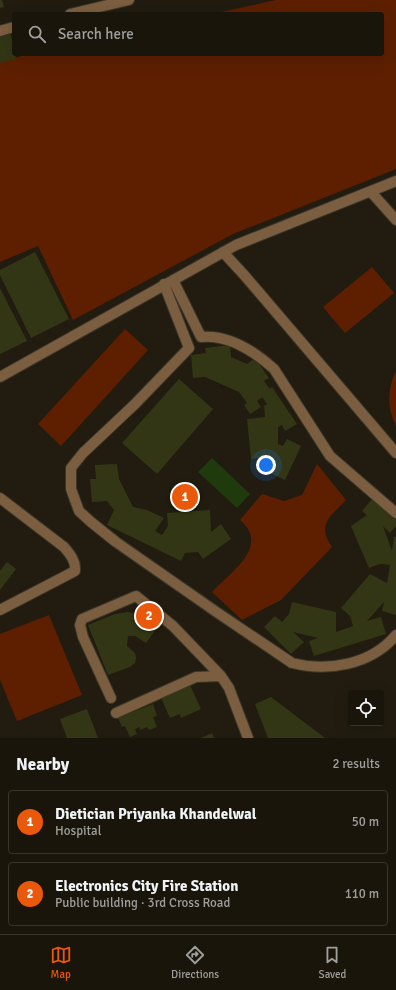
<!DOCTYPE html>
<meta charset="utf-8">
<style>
:root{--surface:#19150b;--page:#221e14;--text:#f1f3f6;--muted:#9f9f9d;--line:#37342c;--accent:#ea580c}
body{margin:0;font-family:Signika,sans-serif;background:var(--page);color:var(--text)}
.controls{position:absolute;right:12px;bottom:12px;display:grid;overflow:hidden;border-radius:4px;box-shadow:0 4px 16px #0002}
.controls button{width:36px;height:36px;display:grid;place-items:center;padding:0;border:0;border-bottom:1px solid var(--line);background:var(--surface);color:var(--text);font:20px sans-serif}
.you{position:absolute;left:266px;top:465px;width:14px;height:14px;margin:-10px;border:3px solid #fff;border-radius:50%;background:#1a73e8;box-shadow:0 0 0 6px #1a73e833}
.badge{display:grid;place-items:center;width:26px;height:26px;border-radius:50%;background:var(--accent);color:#fff;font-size:13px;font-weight:700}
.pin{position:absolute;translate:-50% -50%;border:2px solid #fff;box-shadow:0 1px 4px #0006}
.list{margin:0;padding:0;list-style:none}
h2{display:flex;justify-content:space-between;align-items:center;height:52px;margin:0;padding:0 16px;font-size:17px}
h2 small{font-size:13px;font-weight:400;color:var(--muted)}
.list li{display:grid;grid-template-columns:26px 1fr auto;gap:12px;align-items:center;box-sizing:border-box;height:64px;margin:0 8px 8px;padding:0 8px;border:1px solid var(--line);border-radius:4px}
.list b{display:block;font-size:15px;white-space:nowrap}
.list p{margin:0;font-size:13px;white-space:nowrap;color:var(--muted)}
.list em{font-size:13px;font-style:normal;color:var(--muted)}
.icon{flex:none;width:22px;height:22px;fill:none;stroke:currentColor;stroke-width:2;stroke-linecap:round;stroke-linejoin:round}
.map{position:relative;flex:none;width:396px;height:738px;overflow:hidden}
.search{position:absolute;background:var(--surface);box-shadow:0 4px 16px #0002;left:12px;right:12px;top:12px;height:44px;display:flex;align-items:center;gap:10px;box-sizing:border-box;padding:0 14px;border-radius:4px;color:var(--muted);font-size:15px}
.sheet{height:196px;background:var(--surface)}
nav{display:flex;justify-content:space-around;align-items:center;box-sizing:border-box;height:56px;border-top:1px solid var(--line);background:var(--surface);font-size:11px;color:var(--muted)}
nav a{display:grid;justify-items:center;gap:2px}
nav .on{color:var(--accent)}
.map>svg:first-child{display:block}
.green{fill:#5d1f00}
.water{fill:#1f3a0d}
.building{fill:#333614}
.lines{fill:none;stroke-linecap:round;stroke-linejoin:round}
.minor-casing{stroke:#3a3629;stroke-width:12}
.minor{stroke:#7b5e3f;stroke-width:10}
</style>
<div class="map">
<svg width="396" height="738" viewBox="0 0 396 738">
<rect width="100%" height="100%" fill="#211c0f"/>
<path class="green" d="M276,0H396V169L233,234L73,320L38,246L0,262V61L31,54H382V14H212Z
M372,267L394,293L345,333L323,307Z
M125,329L148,350L61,446L38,424Z
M396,371V426C387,409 387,388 396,371Z
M317,464L346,500C331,516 316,524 332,547L281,600L242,620L212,592C230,573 271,546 240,520L262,494L284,501L302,495Z
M49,615L82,695L17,721L0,680V634Z"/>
<path class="water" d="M212,458L250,494L237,508L198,472Z"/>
<path class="building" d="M0,0H2L4,7L0,8Z
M11,34L14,54H15L16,59L0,63V37Z
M35,252L69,319L31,338L0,275V270Z
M0,288L27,341L0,354Z
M230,345L231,357L247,364L255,358L269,378L264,381L270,389L272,387L297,424L285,431L282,425L278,427V444L283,446L287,439L301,446L285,480L268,472L266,457L251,459L247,419L265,417L264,406L267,404L262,397L257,401L261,407L250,414L244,405L247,403L239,392L205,377L193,378L191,355L206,353L205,348Z
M179,379L213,409L157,474L122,443Z
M117,464L119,479L133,507L147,510L164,518L155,531L162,535L168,526L167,513L210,510L211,532L221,524L231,539L203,559L198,552L185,553L181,561L107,525L114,510L107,501L92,502L90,479H96L95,465Z
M373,498L396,517V526L390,533L383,526L392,551L394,537H396V615L382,611L384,602L367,621L381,617L386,634L314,656L309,641L318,638L293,632L304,642L291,654L264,627L275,616L282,622L289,614L292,602L336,612V632L353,626L350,616L341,608L370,574L387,583L390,565L380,564L369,568L351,526L367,515L362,511Z
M7,562L16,569L0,590V571Z
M128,612L148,617L160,624L146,643L135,636H128L127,646L135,653L136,658L135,663L130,667L108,675L88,625L115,614Z
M190,685L201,709L181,718L180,714L170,718L161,698Z
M271,697L325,738H268L255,704Z
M153,704L157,716L153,717L157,727L149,730L147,727L140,730V727L135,729L137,734L130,737L125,726L122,727L118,718Z
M87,709L98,738H67L60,719Z
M212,733L214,738H201Z"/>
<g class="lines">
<g class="minor-casing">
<path id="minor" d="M70,14L129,0
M0,31L14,27
M371,192L396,220
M223,252L245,276L396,453
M173,280L201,337C229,334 254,351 274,369L330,456L396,513
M164,284L189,348L135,404L83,453L71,468V489L79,511L91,522L116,542L215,611L292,663C328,672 371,665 396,635
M0,377L236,245L396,181
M0,498L64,547C70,554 76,561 75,571L0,610
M111,698L83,637L80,625L82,619L136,596L173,626L221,676
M116,713L196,677L221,676L229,688L248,738"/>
</g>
<use href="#minor" class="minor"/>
</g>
</svg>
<div class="controls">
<button><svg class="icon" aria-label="locate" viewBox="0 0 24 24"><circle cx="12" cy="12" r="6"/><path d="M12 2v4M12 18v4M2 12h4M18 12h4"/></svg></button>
</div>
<div class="you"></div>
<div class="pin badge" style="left:185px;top:497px">1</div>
<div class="pin badge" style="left:149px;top:616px">2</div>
<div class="search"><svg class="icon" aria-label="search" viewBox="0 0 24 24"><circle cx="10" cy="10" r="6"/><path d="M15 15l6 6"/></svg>Search here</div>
</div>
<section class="sheet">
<h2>Nearby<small>2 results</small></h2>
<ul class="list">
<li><span class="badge">1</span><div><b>Dietician Priyanka Khandelwal</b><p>Hospital</p></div><em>50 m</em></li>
<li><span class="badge">2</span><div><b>Electronics City Fire Station</b><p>Public building · 3rd Cross Road</p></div><em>110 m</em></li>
</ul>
</section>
<nav>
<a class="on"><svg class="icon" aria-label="map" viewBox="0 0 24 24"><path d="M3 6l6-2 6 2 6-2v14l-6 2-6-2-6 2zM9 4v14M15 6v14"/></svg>Map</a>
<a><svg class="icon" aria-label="directions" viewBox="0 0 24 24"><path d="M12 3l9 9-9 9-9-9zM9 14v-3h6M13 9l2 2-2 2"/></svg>Directions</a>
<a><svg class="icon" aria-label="saved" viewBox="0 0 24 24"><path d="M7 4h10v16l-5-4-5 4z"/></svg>Saved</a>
</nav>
